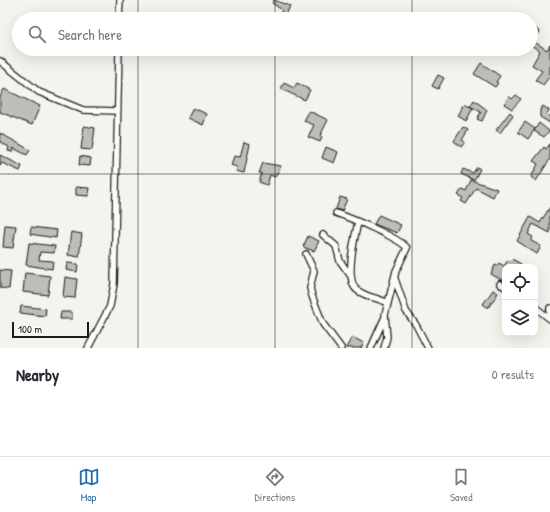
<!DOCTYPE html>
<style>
:root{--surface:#fff;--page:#f7f7f7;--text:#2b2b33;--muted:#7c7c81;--line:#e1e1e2;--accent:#1f6fb2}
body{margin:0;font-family:"Patrick Hand",sans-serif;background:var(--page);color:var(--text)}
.controls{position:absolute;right:12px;bottom:12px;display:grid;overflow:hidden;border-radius:8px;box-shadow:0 4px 16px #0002}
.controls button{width:36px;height:36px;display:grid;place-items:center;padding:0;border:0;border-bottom:1px solid var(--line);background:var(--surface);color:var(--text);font:20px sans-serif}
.scale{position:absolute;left:12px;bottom:10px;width:77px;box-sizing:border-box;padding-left:4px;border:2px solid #1c1c1c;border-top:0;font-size:11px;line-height:14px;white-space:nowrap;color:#1c1c1c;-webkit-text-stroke:3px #fdfcf7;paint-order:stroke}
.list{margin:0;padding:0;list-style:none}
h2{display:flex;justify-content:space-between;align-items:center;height:52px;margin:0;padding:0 16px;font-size:17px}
h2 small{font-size:13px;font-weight:400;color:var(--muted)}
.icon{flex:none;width:22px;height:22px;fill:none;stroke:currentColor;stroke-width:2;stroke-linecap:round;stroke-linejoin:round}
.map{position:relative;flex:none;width:550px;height:348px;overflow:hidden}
.search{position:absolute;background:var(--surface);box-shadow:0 4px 16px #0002;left:12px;right:12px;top:12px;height:44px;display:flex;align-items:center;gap:10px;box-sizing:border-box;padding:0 14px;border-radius:22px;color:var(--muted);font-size:15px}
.sheet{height:108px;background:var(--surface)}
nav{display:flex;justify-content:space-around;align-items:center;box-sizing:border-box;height:56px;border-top:1px solid var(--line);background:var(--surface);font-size:11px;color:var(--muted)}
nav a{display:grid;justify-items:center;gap:2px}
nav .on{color:var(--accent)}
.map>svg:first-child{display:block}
.building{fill:#bebdba;stroke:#1c1c1c}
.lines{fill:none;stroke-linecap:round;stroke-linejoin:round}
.minor-casing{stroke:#1c1c1c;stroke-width:8}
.minor{stroke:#fdfcf7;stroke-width:5.5}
.grid{fill:none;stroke:#1c1c1c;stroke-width:1;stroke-opacity:0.55}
</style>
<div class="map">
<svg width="550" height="348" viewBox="0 0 550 348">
<rect width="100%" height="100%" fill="#f4f3ee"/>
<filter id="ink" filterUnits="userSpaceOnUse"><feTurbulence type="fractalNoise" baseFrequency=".025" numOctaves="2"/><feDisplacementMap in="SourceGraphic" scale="8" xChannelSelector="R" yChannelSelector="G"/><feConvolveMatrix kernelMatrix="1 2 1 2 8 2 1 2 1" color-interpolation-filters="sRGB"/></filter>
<g filter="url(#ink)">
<path class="building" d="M274,0L290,6L285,17L280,14L282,10L272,3Z
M531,25L540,32L533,41L547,50L550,45V76L543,85L535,80L542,71L532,65L540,51L531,45Z
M481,63L500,76L496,82L498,83L495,87L474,74Z
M438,75L444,78L438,89L432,86Z
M284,83L294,88L297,83L310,90L305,100L281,89Z
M4,89L40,106L32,125L0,112V97Z
M516,95L521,99L512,109L504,104L509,96L512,99Z
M474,100L487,110L482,121L477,119L481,112L470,106Z
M464,104L473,108L466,121L458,116Z
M543,106L549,110L547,114L550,117V123L540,117V110Z
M193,108L207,114L203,125L188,118Z
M309,111L328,120L320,136L322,137L320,142L308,137L314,125L304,121Z
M510,112L513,115L500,133L496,130Z
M525,122L535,129L528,139L518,132Z
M539,123L549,131L544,137L534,131Z
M84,126L95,128L92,150L81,149Z
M463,127L468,130L462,140L465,142L461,147L454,141Z
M0,133L30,150L27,155L13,148L12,152L8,151L9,147L0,142Z
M244,142L250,144L244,173L236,171L237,167L231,165L234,156L240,157Z
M550,144V159L536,181L531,177L538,164L533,161L544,147L546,149Z
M326,147L338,152L334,163L322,158Z
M0,155L22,166L20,171L2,163L0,166Z
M80,156L91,158L90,166L79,165Z
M263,163L281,166L275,177L270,175L267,185L259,182L262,173H259Z
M477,167L480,169L474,180L461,174L463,169L473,173Z
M471,180L497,189L493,197L476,188L466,204L461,201L463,198L458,195L462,189L466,191Z
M76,187L89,188L88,196L76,195Z
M340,197L347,199L342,211L336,209Z
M550,207V233L533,224L528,234L533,237L531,241L541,246L537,254L517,241L530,217L540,223Z
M379,215L401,225L397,233L374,224Z
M5,225L16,226L13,248L3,247Z
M31,227L57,230L56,238L30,234Z
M71,232L82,234L79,257L68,255Z
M308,236L319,241L314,251L303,247Z
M29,243L55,246L54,253L40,252L39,260L53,261L52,269L26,265Z
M512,259L521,264L519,267H505V282L491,274L495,265L497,266L499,263L504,266L508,260L510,261Z
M67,263L78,264L77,272L66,270Z
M0,270L11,271L9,289L0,288Z
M25,273L50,276L48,295L23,292Z
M65,277L77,279L75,298L63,297Z
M493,290L498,293L488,308L483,304Z
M21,306L46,309L45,316L20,313Z
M61,312H72V319H60Z
M352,337L364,343L361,348H346Z"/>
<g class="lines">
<g class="minor-casing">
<path id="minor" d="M119,19L120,0
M0,61L39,92L83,110L117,111
M336,213C350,218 400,238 407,248L396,271L385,315L387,337L384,348
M358,222C355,236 344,280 357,290C365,297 379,298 388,303
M323,235L336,246L340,261L350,275
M306,254L314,271L310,288L312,296L323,324L341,348
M395,279L406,311L416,325L428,348
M500,284L505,287
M535,307L550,319
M550,308V314
M88,348L110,306L114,284L119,49
M371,348L384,319"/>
</g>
<use href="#minor" class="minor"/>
</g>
</g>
<path class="grid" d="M138,0V19M275,0V19M412,0V19M138,49V348M275,49V348M412,49V348M0,174H550"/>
</svg>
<div class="controls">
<button><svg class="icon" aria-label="locate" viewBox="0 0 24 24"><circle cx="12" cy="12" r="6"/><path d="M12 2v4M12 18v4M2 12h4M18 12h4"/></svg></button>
<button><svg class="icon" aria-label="layers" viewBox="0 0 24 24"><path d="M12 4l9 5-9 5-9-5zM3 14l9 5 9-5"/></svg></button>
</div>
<div class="scale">100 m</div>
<div class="search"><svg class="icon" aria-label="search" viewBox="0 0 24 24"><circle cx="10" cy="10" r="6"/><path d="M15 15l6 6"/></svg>Search here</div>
</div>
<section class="sheet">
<h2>Nearby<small>0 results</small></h2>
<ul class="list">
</ul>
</section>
<nav>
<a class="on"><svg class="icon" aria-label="map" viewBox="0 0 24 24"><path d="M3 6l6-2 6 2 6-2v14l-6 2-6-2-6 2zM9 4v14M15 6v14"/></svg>Map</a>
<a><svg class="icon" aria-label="directions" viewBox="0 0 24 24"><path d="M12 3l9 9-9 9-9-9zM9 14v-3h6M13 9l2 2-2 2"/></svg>Directions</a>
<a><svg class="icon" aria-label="saved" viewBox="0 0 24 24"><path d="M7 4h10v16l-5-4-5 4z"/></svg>Saved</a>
</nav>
